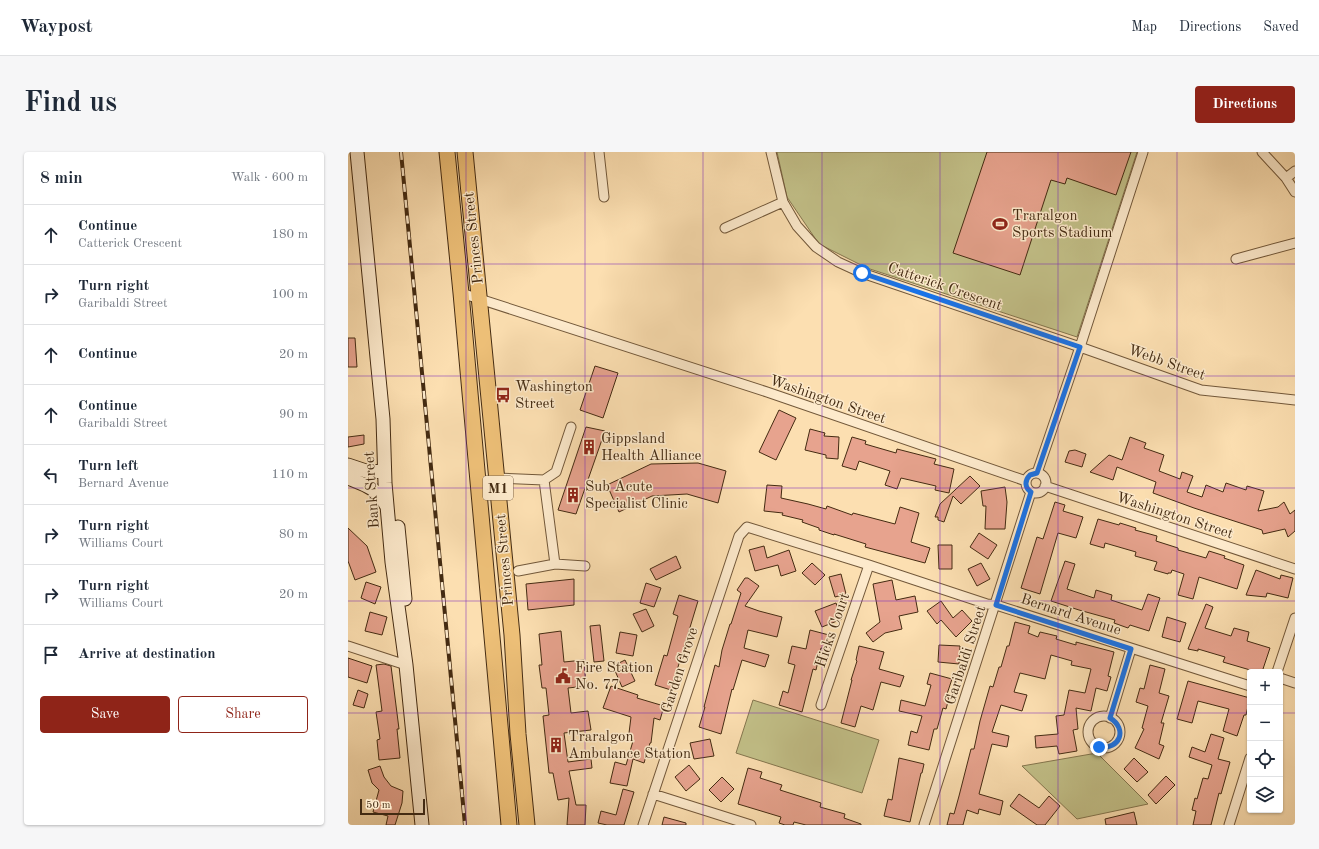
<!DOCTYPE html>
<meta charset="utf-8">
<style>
:root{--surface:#fff;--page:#f6f6f7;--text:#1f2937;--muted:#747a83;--line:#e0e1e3;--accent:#8f2418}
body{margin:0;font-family:"Old Standard TT",serif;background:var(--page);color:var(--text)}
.controls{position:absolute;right:12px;bottom:12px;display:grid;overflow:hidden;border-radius:4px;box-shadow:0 1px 3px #0004}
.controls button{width:36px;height:36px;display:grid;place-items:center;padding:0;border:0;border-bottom:1px solid var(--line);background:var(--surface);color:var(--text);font:20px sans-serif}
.scale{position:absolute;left:12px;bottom:10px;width:65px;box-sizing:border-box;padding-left:4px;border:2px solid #442b12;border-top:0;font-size:11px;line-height:14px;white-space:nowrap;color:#442b12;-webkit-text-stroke:3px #fdeacc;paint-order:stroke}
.stop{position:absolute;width:12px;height:12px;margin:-9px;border:3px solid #1a73e8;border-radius:50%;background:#fff}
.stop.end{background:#1a73e8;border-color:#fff;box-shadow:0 1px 4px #0008}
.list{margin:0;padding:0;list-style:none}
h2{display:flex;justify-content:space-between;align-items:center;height:52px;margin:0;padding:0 16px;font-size:17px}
h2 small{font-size:13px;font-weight:400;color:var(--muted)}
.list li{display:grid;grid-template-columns:26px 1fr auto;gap:12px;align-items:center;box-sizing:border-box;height:60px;padding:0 16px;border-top:1px solid var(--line)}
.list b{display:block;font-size:15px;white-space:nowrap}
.list p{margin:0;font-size:13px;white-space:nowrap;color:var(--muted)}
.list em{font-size:13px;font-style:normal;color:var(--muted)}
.actions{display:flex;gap:8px;padding:12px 16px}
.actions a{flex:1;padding:9px 0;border:1px solid var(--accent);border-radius:4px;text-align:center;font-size:14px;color:var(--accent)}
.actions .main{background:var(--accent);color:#fff}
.icon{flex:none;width:22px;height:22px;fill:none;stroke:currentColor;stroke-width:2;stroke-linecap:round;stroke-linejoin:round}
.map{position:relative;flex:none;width:947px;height:673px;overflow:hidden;border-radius:4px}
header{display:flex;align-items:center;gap:24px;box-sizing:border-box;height:56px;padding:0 20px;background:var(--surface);border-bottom:1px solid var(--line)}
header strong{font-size:19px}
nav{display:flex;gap:22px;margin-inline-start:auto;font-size:14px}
.intro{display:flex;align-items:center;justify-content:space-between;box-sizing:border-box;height:96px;padding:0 24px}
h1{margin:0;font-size:28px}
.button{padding:10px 18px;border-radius:4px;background:var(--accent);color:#fff;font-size:14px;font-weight:700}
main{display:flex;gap:24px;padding:0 24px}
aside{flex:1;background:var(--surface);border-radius:4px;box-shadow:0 1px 3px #0004}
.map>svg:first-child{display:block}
.green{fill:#c3c189;stroke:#84764e}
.building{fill:#e7a38e;stroke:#442b12}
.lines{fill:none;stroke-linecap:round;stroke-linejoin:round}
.minor-casing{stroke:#72583a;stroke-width:11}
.secondary-casing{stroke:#442b12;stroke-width:15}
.trunk-casing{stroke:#442b12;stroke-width:17}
.minor{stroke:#fdeacc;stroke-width:9}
.secondary{stroke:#fdeacc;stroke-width:13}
.trunk{stroke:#eec078;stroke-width:15}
.rail-casing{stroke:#442b12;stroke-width:4}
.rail{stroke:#fdeacc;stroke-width:2.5;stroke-dasharray:8;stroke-linecap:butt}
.route{stroke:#1a73e8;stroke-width:5}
.grid{fill:none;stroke:#7b2cbf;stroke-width:1;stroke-opacity:0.55}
.labels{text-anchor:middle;stroke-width:3;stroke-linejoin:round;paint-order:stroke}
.shield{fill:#fdeacc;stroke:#7c644a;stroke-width:1}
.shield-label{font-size:14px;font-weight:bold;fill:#442b12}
.poi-label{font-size:15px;fill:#442b12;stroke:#fdeacc;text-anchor:start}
.street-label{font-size:15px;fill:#442b12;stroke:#fdeacc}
</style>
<header>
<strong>Waypost</strong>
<nav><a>Map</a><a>Directions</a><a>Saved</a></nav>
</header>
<div class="intro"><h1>Find us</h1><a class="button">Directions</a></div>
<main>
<aside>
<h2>8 min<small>Walk · 600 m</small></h2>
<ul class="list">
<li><svg class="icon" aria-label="ahead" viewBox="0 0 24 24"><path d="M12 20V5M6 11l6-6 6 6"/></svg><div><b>Continue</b><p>Catterick Crescent</p></div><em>180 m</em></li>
<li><svg class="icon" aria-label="right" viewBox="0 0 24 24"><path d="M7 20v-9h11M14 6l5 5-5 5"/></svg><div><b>Turn right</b><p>Garibaldi Street</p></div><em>100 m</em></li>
<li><svg class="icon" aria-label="ahead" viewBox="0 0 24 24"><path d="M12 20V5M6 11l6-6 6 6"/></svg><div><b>Continue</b></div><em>20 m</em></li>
<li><svg class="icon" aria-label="ahead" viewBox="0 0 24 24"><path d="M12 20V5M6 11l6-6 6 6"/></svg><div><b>Continue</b><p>Garibaldi Street</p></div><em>90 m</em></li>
<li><svg class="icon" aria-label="left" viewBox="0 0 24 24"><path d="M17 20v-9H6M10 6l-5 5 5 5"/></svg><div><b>Turn left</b><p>Bernard Avenue</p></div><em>110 m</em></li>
<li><svg class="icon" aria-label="right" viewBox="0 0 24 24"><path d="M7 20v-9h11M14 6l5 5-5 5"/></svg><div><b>Turn right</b><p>Williams Court</p></div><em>80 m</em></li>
<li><svg class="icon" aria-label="right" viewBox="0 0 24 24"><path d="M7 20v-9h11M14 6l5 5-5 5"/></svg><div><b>Turn right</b><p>Williams Court</p></div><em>20 m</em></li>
<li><svg class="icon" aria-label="arrive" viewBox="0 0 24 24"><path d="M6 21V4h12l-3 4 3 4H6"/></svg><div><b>Arrive at destination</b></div></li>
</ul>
<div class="actions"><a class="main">Save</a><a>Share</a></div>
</aside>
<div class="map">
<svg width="947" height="673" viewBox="0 0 947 673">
<rect width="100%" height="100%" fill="#fcdfb1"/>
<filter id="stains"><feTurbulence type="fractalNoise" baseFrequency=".005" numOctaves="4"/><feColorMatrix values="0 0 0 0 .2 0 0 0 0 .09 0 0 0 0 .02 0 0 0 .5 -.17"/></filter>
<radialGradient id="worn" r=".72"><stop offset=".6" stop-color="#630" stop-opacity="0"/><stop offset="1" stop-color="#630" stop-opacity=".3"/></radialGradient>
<path class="green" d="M429,0H789L729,185L519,116L471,92L439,45Z
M405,548L531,588L514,641L388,601Z
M749,601L800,652L729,667L674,614Z"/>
<path class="building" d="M639,0H783L768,43L719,26L717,32L703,28L672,123L605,101Z
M0,186H7L9,215H0Z
M247,214L270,221L255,266L232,258Z
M431,258L448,266L428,308L411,300Z
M238,275L257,279L228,362L210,358Z
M462,277L477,281L476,284L491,285L490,307L478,306V303L457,298Z
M16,283V292L0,295V285Z
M504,285L518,289L517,292L548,301L549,297L588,307L586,312L606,317L601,341L587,338L588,334L553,326L549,337L537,333L542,319L511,309L508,318L494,314Z
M782,285L798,291L796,296L816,303L811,319L832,327L834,320L845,324L839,340L854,345L858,333L875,340L878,331L898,338L899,334L916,339L910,359L930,355L936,350L942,362L947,358V379L940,385L937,377L915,382L914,378L846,356L805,341L808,330L769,315L765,328L742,320L761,303L774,308Z
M727,298L738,302L734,315L717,310L721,299Z
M350,311L378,319L370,351L339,342L304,344L271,360L259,333L303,312Z
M622,324L632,334L613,352L605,344L596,370L590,368V365H587L592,352Z
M419,333L434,334L433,346L460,352L478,357L479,354L504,363L505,361L547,372L552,355L571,361L563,390L582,396L577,411L517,395L518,392L486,382V383L471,378V376L454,370L455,368L434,363L435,361L416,359Z
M657,335L659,350L657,377H637L638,354H635L633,339Z
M707,350L717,353L715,359L735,365L728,386L710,381L692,442L673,436L689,385L695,387Z
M750,367L771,373L772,371L788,376L787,378L809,384L808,389L830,396V398L858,406L861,399L877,404L876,406L896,413L889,437L851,425L845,447L830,443L836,422L824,418L823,421H820V422L806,418L809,410L787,404L788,400L757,391L756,396L742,392Z
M0,376L19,394L28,420L7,428L0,409Z
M631,381L649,393L640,407L622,395Z
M590,393H604V417H591Z
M416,394L419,406L441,398L448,419L433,424L430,413L407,419L401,398Z
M328,404L333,416L308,428L302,417Z
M717,409L727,412L719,437L746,446L748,438L764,443L763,448L794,458L800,442L812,446L801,479L782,473L780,476L766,471L767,468L731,458L703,449Z
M464,411L477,423L467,433L454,421Z
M633,411L642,427L629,434L620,417Z
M908,418L932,427L933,423L945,426L940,446L919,441L918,445L898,443Z
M493,422L498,442L487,445L481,425Z
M397,426H400L411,434L397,454L411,459L434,465L429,485L400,478L396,496L421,503L417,515L394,508L385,538L384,537L373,582L351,575L357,555H356L367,513L371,515L374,498L382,472H383L393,441L389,438Z
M226,427V453L180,458L178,432Z
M544,428L548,448L567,444L570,460L551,464L554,477L537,481L525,490L518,481L532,470L525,432Z
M18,430L33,435L27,452L13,446Z
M298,431L313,436L306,455L292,451Z
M331,443L350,449L323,538L307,533L316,503L319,504L330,464L325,462Z
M593,449L605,466L614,458L624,469L608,485L593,468L589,472L579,459Z
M488,451L494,467L474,475L467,459Z
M858,452L865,455L857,476L883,484L886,476L901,480L899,489L922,496L914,520H909L875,510L877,505L850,497V499L840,497Z
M298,457L306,474L294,480L285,462Z
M22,460L39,465L34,483L17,479Z
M819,465L838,471L832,490L814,485Z
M667,470L682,474L680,481L690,485L692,480L709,484L708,487L728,493V490L766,500L760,524L763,525L759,539L748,536L743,559L728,556L730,577L725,578L729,599L711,602L709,594L688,596L687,584L710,582L708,564L716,563L721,538L737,541L743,517L723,513L724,509L703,503L697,527L672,521L666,540L679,543L674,559L653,553L644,580L661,584L659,595L644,592L631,642L655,649L652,663L631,657L630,662L619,658L615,673H599L602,661L606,662L611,644L623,597H626L632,569L642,534L645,535L651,515H653L659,494H661Z
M252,473L256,509L246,510L242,474Z
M462,478L481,483L478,497L473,496L468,518L465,517L454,560L431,553L435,539L440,541L447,513L440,511L444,494L458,497Z
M213,479L216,510L236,508L238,534L220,536L223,561L240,559L243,578L216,581L220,610L243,607L244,616L221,619L228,653H238L237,673H219L221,646L210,648L205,621H201L195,564L201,563L198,536H194L191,513H194L191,482Z
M272,480L289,483L285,504L268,501Z
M591,493L612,494L611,512L590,510Z
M511,494L536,500L531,517L556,524L552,535L533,530L525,558L513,554L507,575L493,571L504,528H503L509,509L508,508Z
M0,506L24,514L19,531L0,525Z
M277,508L287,529L274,535L265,514Z
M36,512L43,514L51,577H49L52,606L31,608L29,588L32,587L28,560L34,559L28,513Z
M802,513L817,517L811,541L821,544L813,571H816L811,592L816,594L811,607L787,596L796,577L794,576L800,554L788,550L792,536L796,537Z
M582,521L604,527L598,545L601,546L598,557L595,556L589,577H586L581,598L560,593L563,579L569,581L574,564L551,559L553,548L577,554L583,533L579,532Z
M840,529L902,546L898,563H896L889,584L875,579L881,557L850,549L844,571L829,567Z
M263,534L290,543L289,546L316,554L312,568L306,566L303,591H302L296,611L285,607L279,634L262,631L267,610L278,613L285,589H280L283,565L255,556Z
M10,538L20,542L16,556L5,553Z
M863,582L876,586L870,607L882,610L873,642L871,641L863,673H845L848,659L844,658L847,646L849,647L855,626L860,627L864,613L841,605L844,595L857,600Z
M362,587L366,604L346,607L342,591Z
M551,606L576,612L574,621H573L562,670L536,664L540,647L544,648Z
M786,606L800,620L789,630L776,617Z
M341,613L352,627L338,639L327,625Z
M32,614L36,625L43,634L55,639L54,651L47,673H38L40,664L25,660L31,638L24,631L20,618Z
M400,616L414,620L412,626L434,633L432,638L473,651L472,655L497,662L496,666L513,672V673H458L446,670L445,673H437L431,671L433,665L390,652Z
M818,624L827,633L808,652L800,643Z
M374,625L386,637L373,650L361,638Z
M275,637L286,640L276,673H259L250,671L253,659L268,663Z
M671,642L691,656L701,644L712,654L697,673H689L662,654Z
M786,660L789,673H758L757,667Z
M316,665L338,671V673H314Z"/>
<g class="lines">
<g class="minor-casing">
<path id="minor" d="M251,0L256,45
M423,0L435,50L449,74L468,95L490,110L514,121L732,195L853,238L947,248
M914,0L938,26L947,40
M938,26L947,19
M377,76L435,50
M888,107L947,91
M113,141L419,240L678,329
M678 331a10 10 0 1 1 20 0a10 10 0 1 1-20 0Z
M689,321L732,195L795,0
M148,326L196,328L207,412L237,414
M196,328L208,320L223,275
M697,334L947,417
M170,419L207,412
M0,494L58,513
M929,520L947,466
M932,526L947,531
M473,553L521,413
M740 580a16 16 0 1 1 32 0a16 16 0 1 1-32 0Z
M762,566L783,497
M305,642L403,673
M295,673L391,384L399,375L521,413L639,452L648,453L902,534
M576,673L683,340
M881,673L902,606"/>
</g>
<g class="secondary-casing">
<path id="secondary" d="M9,0L35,267L37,331L44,410L58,513L74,673
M0,313L21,320L36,319
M0,326C17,333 28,335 38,353
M50,375L57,447"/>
</g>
<g class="trunk-casing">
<path id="trunk" d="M99,0L113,141L161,673
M117,0L164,483L170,582L179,673"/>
</g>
<use href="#minor" class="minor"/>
<use href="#secondary" class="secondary"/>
<use href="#trunk" class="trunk"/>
<g class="rail-casing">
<path id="rail" d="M53,0L117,673"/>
</g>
<use href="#rail" class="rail"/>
</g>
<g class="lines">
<path class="route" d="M514,121L732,195L689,321L682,323C676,329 677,336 683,340L648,453L783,497L762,566C780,577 772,598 751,595"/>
</g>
<path class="grid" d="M118,0V673M237,0V673M355,0V673M474,0V673M592,0V673M710,0V673M829,0V673M0,112H947M0,224H947M0,336H947M0,449H947M0,561H902M932,561H947"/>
<defs>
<g id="stadium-bare" transform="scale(1.2)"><path d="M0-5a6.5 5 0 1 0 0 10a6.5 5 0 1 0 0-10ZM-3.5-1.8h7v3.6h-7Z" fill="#8f2418" stroke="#fdeacc" stroke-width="2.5" paint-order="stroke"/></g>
<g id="bus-bare" transform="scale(1.2)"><path d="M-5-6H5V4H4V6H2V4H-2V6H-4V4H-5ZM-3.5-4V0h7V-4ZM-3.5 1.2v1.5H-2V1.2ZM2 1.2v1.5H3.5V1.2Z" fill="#8f2418" stroke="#fdeacc" stroke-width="2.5" paint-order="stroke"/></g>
<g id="building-bare" transform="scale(1.2)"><path d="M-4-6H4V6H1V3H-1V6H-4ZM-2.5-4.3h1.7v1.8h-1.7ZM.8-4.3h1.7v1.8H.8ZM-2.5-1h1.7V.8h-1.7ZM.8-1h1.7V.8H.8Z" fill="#8f2418" stroke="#fdeacc" stroke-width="2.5" paint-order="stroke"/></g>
<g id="civic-bare" transform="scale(1.2)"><path d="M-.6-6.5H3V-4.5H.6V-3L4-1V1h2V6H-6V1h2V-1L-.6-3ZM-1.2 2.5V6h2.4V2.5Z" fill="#8f2418" stroke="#fdeacc" stroke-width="2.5" paint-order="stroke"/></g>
</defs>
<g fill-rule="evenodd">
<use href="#stadium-bare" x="652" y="72"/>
<use href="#bus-bare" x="155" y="243"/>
<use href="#building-bare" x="241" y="295"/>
<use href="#building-bare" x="225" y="343"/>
<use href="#civic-bare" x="215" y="524"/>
<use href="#building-bare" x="208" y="593"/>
</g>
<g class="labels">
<rect class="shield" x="135" y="324" width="30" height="24" rx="3"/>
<g class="shield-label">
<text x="150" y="341">M1</text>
</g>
<g class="poi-label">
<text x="664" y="68">Traralgon<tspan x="664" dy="17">Sports Stadium</tspan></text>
<text x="167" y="239">Washington<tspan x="167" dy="17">Street</tspan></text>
<text x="253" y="291">Gippsland<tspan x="253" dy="17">Health Alliance</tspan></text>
<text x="237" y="339">Sub Acute<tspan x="237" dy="17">Specialist Clinic</tspan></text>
<text x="227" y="520">Fire Station<tspan x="227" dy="17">No. 77</tspan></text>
<text x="220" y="589">Traralgon<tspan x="220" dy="17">Ambulance Station</tspan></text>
</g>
<g class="street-label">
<text transform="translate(125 86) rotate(-96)" y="5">Princes Street</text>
<text transform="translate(597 134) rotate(19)" y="5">Catterick Crescent</text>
<text transform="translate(819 210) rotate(19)" y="5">Webb Street</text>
<text transform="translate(480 247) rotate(19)" y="5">Washington Street</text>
<text transform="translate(23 338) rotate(-94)" y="5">Bank Street</text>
<text transform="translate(827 363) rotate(18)" y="5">Washington Street</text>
<text transform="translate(156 408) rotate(-95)" y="5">Princes Street</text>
<text transform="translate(723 462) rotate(18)" y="5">Bernard Avenue</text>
<text transform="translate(484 478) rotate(-71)" y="5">Hicks Court</text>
<text transform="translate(617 503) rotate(-72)" y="5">Garibaldi Street</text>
<text transform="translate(331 518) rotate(-72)" y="5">Garden Grove</text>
</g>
</g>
<rect width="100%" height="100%" filter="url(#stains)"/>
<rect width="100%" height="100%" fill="url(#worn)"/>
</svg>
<div class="controls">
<button>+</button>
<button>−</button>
<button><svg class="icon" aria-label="locate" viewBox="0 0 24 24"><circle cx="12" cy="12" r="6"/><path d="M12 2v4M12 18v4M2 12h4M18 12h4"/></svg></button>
<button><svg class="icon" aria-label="layers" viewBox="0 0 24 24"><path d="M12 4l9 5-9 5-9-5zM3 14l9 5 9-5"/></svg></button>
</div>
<div class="scale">50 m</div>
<div class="stop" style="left:514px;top:121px"></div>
<div class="stop end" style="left:751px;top:595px"></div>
</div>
</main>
